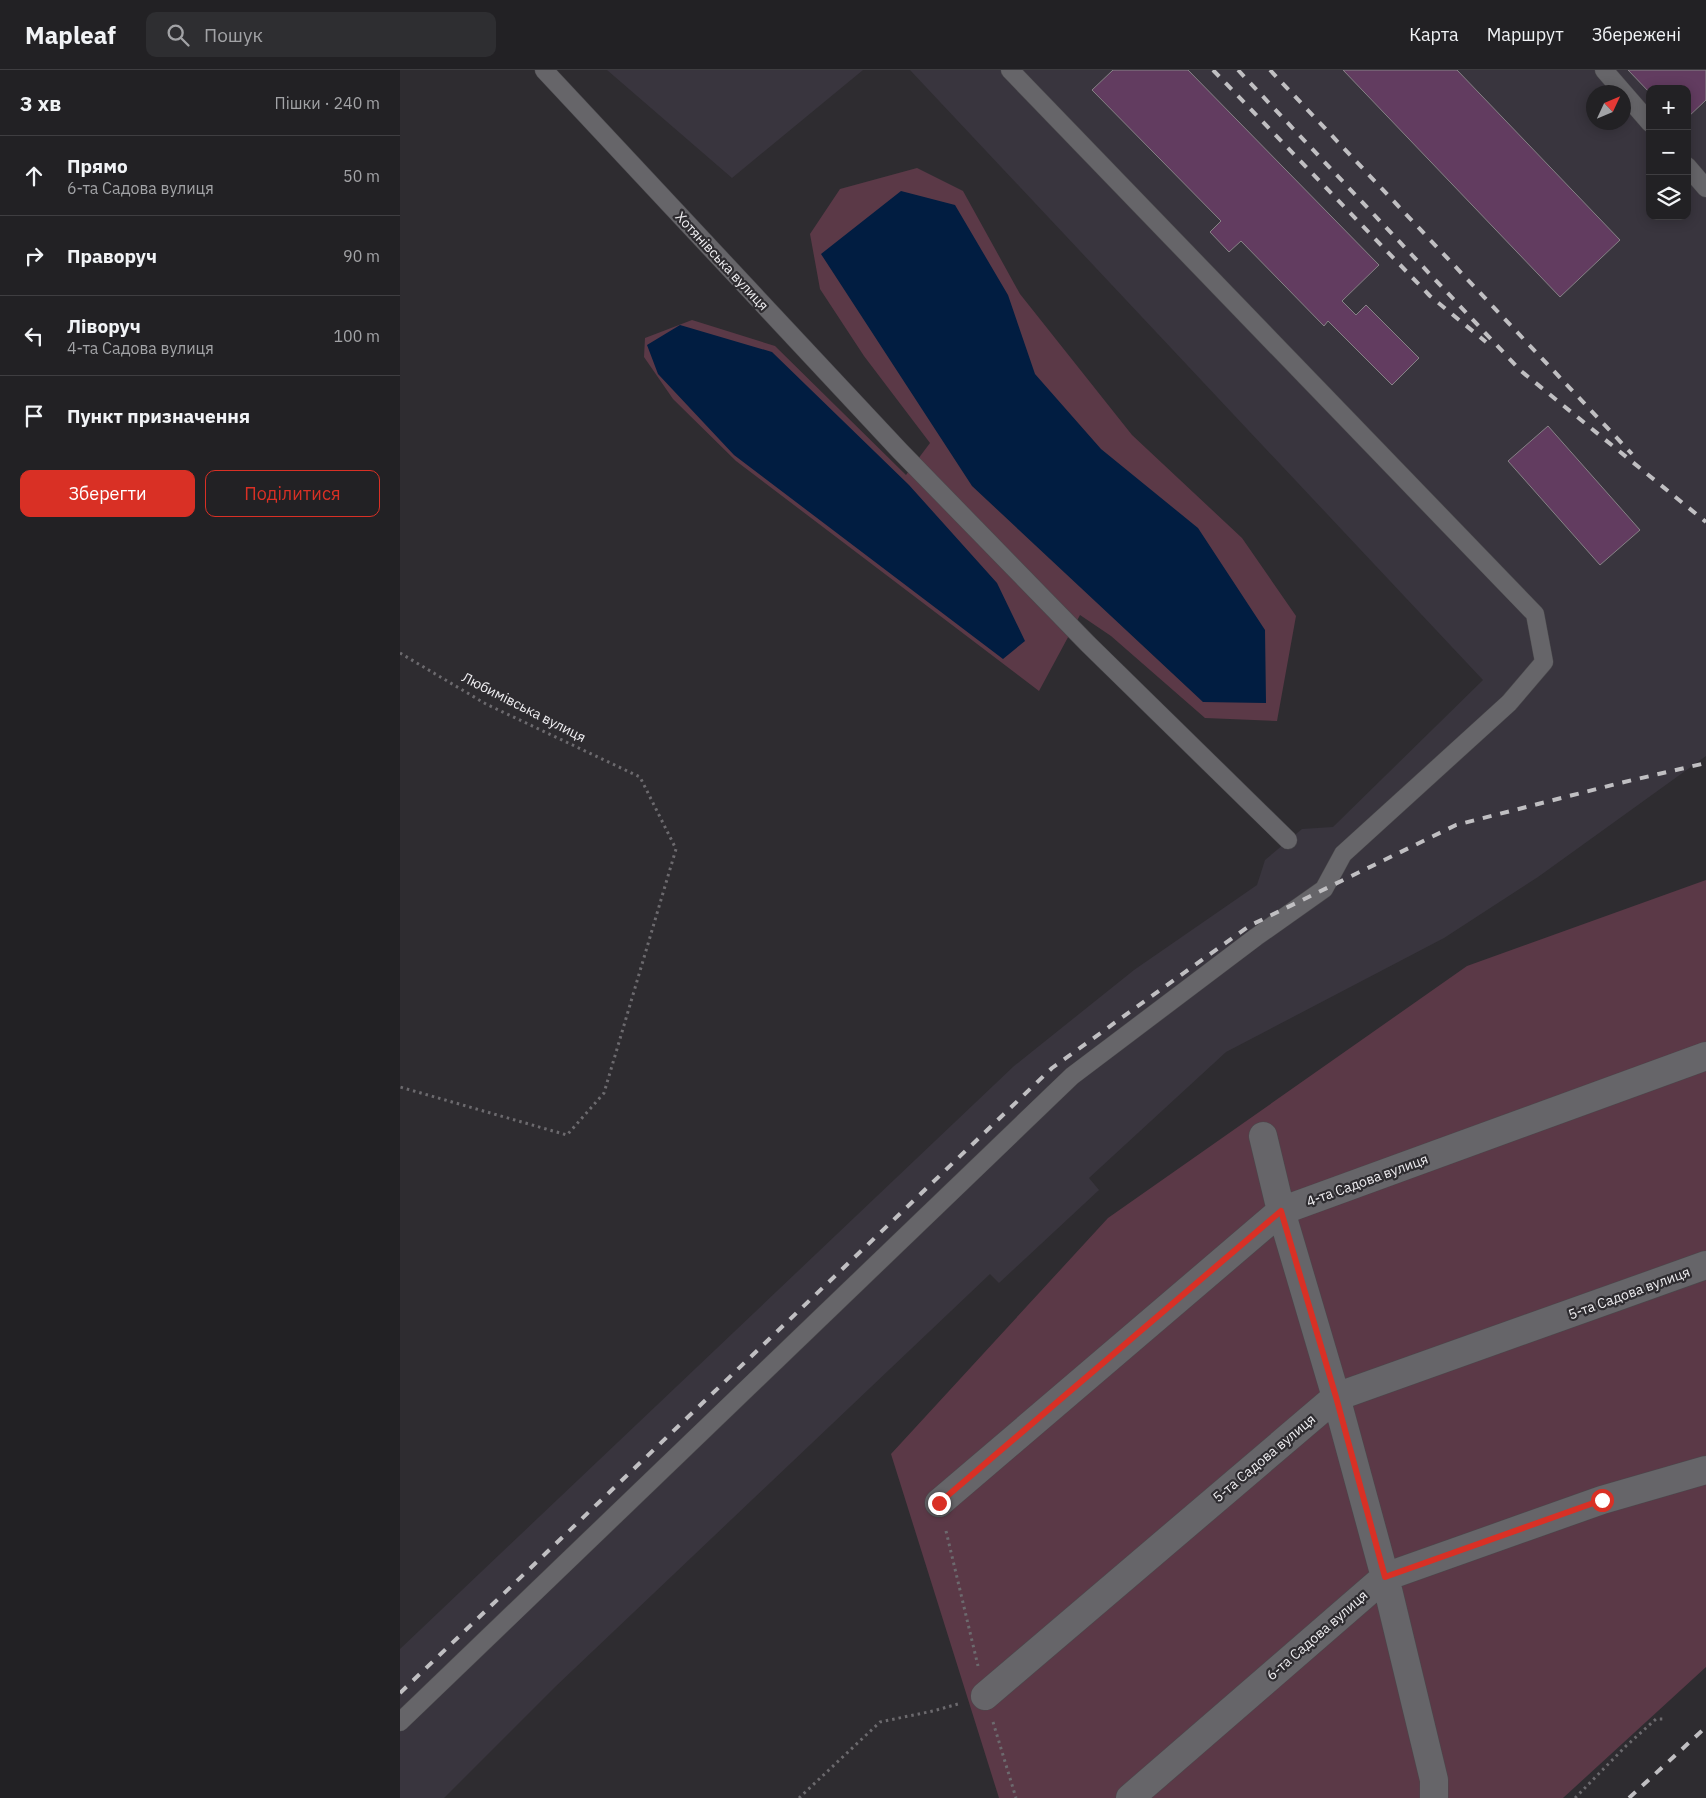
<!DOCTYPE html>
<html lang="uk">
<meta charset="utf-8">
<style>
:root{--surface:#222124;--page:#2e2e31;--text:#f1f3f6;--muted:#a2a3a6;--line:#3f3e41;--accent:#d93025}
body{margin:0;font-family:"IBM Plex Sans",sans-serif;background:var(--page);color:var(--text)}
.controls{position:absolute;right:15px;top:15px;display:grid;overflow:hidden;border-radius:10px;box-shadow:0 2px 12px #0003}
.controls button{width:45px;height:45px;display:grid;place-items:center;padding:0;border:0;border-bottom:1px solid var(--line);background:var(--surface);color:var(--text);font:25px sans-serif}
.compass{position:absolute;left:1186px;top:15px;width:45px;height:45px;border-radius:50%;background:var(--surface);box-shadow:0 2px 12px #0003;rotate:46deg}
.stop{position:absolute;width:15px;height:15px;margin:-11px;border:4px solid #d93025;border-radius:50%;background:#fff}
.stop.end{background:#d93025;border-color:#fff;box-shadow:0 1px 5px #0008}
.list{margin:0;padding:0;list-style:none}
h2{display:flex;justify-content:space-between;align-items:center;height:65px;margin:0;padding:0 20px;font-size:21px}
h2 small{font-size:16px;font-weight:400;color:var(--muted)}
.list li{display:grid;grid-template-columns:32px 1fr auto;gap:15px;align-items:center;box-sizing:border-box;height:80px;padding:0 20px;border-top:1px solid var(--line)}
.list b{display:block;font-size:19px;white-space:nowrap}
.list p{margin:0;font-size:16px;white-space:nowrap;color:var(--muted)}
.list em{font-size:16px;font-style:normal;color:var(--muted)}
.actions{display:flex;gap:10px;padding:15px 20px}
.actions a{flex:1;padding:11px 0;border:1px solid var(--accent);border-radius:10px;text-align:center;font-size:18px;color:var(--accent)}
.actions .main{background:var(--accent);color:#fff}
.icon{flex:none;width:28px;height:28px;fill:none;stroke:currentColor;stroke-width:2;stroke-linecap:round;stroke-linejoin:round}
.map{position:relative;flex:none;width:1306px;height:1728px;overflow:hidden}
header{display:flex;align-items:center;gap:30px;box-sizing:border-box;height:70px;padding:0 25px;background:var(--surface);border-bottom:1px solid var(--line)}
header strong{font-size:24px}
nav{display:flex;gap:28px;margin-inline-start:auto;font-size:18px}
.search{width:350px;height:45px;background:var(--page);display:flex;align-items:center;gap:12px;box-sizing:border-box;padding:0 18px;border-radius:10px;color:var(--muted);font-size:19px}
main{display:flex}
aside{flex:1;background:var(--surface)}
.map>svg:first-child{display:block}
.built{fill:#39353e;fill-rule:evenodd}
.green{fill:#5b3947}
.water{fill:#011d41}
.building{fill:#623c60;stroke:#868286}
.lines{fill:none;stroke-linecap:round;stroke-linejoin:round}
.service-casing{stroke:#4a494c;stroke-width:19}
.minor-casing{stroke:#4a494c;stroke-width:29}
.path{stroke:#6c6a6e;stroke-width:3;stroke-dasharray:2.5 4;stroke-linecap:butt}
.service{stroke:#666569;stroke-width:18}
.minor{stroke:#666569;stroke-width:28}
.rail{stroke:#c0bfc2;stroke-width:4;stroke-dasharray:9 9;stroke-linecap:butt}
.route{stroke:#d93025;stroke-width:6}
.labels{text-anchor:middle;stroke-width:4.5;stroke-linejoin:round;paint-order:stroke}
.street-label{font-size:14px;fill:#efeef1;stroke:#2e2c30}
</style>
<header>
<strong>Mapleaf</strong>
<div class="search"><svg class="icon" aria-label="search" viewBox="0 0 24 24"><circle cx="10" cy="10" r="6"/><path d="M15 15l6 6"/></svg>Пошук</div>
<nav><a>Карта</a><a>Маршрут</a><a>Збережені</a></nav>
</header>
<main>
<aside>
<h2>3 хв<small>Пішки · 240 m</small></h2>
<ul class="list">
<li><svg class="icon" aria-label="ahead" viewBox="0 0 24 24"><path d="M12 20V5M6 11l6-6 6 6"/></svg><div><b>Прямо</b><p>6-та Садова вулиця</p></div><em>50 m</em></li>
<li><svg class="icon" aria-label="right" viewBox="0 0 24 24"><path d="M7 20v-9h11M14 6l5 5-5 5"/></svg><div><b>Праворуч</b></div><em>90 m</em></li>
<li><svg class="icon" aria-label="left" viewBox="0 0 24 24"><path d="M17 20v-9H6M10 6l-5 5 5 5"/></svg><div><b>Ліворуч</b><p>4-та Садова вулиця</p></div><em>100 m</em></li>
<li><svg class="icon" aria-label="arrive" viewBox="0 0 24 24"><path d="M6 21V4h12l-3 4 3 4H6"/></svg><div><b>Пункт призначення</b></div></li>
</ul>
<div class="actions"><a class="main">Зберегти</a><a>Поділитися</a></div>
</aside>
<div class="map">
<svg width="1306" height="1728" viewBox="0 0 1306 1728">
<rect width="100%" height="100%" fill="#2e2c30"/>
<path class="built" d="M207,0H463L332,108Z
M510,0H1306V686L1138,807L1044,868L826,982L689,1108L699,1120L599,1213L590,1204L155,1617L44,1728H0V1579L614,996L734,900L857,815L865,790L902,759L933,757L1083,610ZM1250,19H1287V146H1250ZM1194,22H1224V52H1194Z"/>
<path class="green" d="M517,98L563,121L620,224L732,365L842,468L896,546L877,651L805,648L711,566L680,545L639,621L336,391L273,329L244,287L245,268L292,250L375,276L506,405L530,373L464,286L420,219L410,164L440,119Z
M1306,810V1597L1163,1728H599L491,1384L708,1148L1067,896Z"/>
<path class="water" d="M501,121L555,135L608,225L635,304L701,379L798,458L865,560L866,633L803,632L572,416L421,184Z
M280,255L372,282L509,415L597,513L625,571L603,589L334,385L258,304L247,275Z"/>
<path class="building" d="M713,0H788L979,195L942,231L956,245L966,235L1019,288L992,315L928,251L924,256L841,171L829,182L810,162L821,151L692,20Z
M943,0H1057L1220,170L1160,227Z
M1228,0H1306V30L1287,48V19H1250V23Z
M1148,356L1240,460L1200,495L1108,391Z"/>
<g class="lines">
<g class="service-casing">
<path id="service" d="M144,0L500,381L688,574L888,770
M1204,0L1250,53
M1287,96L1306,118
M0,1652L672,1006L856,867L924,819L943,784L1109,633L1144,592L1135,544L610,0"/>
</g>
<g class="minor-casing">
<path id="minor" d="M863,1066L881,1141L936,1327L985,1507L1034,1710V1728
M539,1433L881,1141L1306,986
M585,1626L936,1327L1306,1195
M730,1728L985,1507L1202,1430L1306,1400"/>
</g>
<path class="path" d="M0,583L86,634L240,707L276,779L204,1023L167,1065L0,1017
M546,1461L578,1596
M593,1652L616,1728
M399,1728L480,1652L533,1641L558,1634
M1175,1728L1226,1676L1256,1649H1264"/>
<use href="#service" class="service"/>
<use href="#minor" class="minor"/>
<path class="rail" d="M813,0L1030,226L1086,272
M838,0L1121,301L1306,452
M870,0L1232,384
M0,1623L652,998L849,856L1056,755L1220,713L1306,693
M1229,1728L1306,1657"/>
</g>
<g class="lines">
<path class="route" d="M539,1433L881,1141L936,1327L985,1507L1202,1430"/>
</g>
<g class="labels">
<g class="street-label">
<text transform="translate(322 191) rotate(47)" y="5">Хотянівська вулиця</text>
<text transform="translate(124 637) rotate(27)" y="5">Любимівська вулиця</text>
<text transform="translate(967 1110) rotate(-20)" y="5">4-та Садова вулиця</text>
<text transform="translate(1229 1223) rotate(-20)" y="5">5-та Садова вулиця</text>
<text transform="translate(864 1388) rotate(-40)" y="5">5-та Садова вулиця</text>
<text transform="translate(917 1565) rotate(-41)" y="5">6-та Садова вулиця</text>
</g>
</g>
</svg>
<div class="controls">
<button>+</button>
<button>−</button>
<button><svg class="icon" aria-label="layers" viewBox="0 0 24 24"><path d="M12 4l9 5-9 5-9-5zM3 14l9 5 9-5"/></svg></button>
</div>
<svg class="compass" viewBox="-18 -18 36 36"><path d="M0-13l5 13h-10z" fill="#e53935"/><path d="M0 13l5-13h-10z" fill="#a2a3a6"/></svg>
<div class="stop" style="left:1202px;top:1430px"></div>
<div class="stop end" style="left:539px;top:1433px"></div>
</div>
</main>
